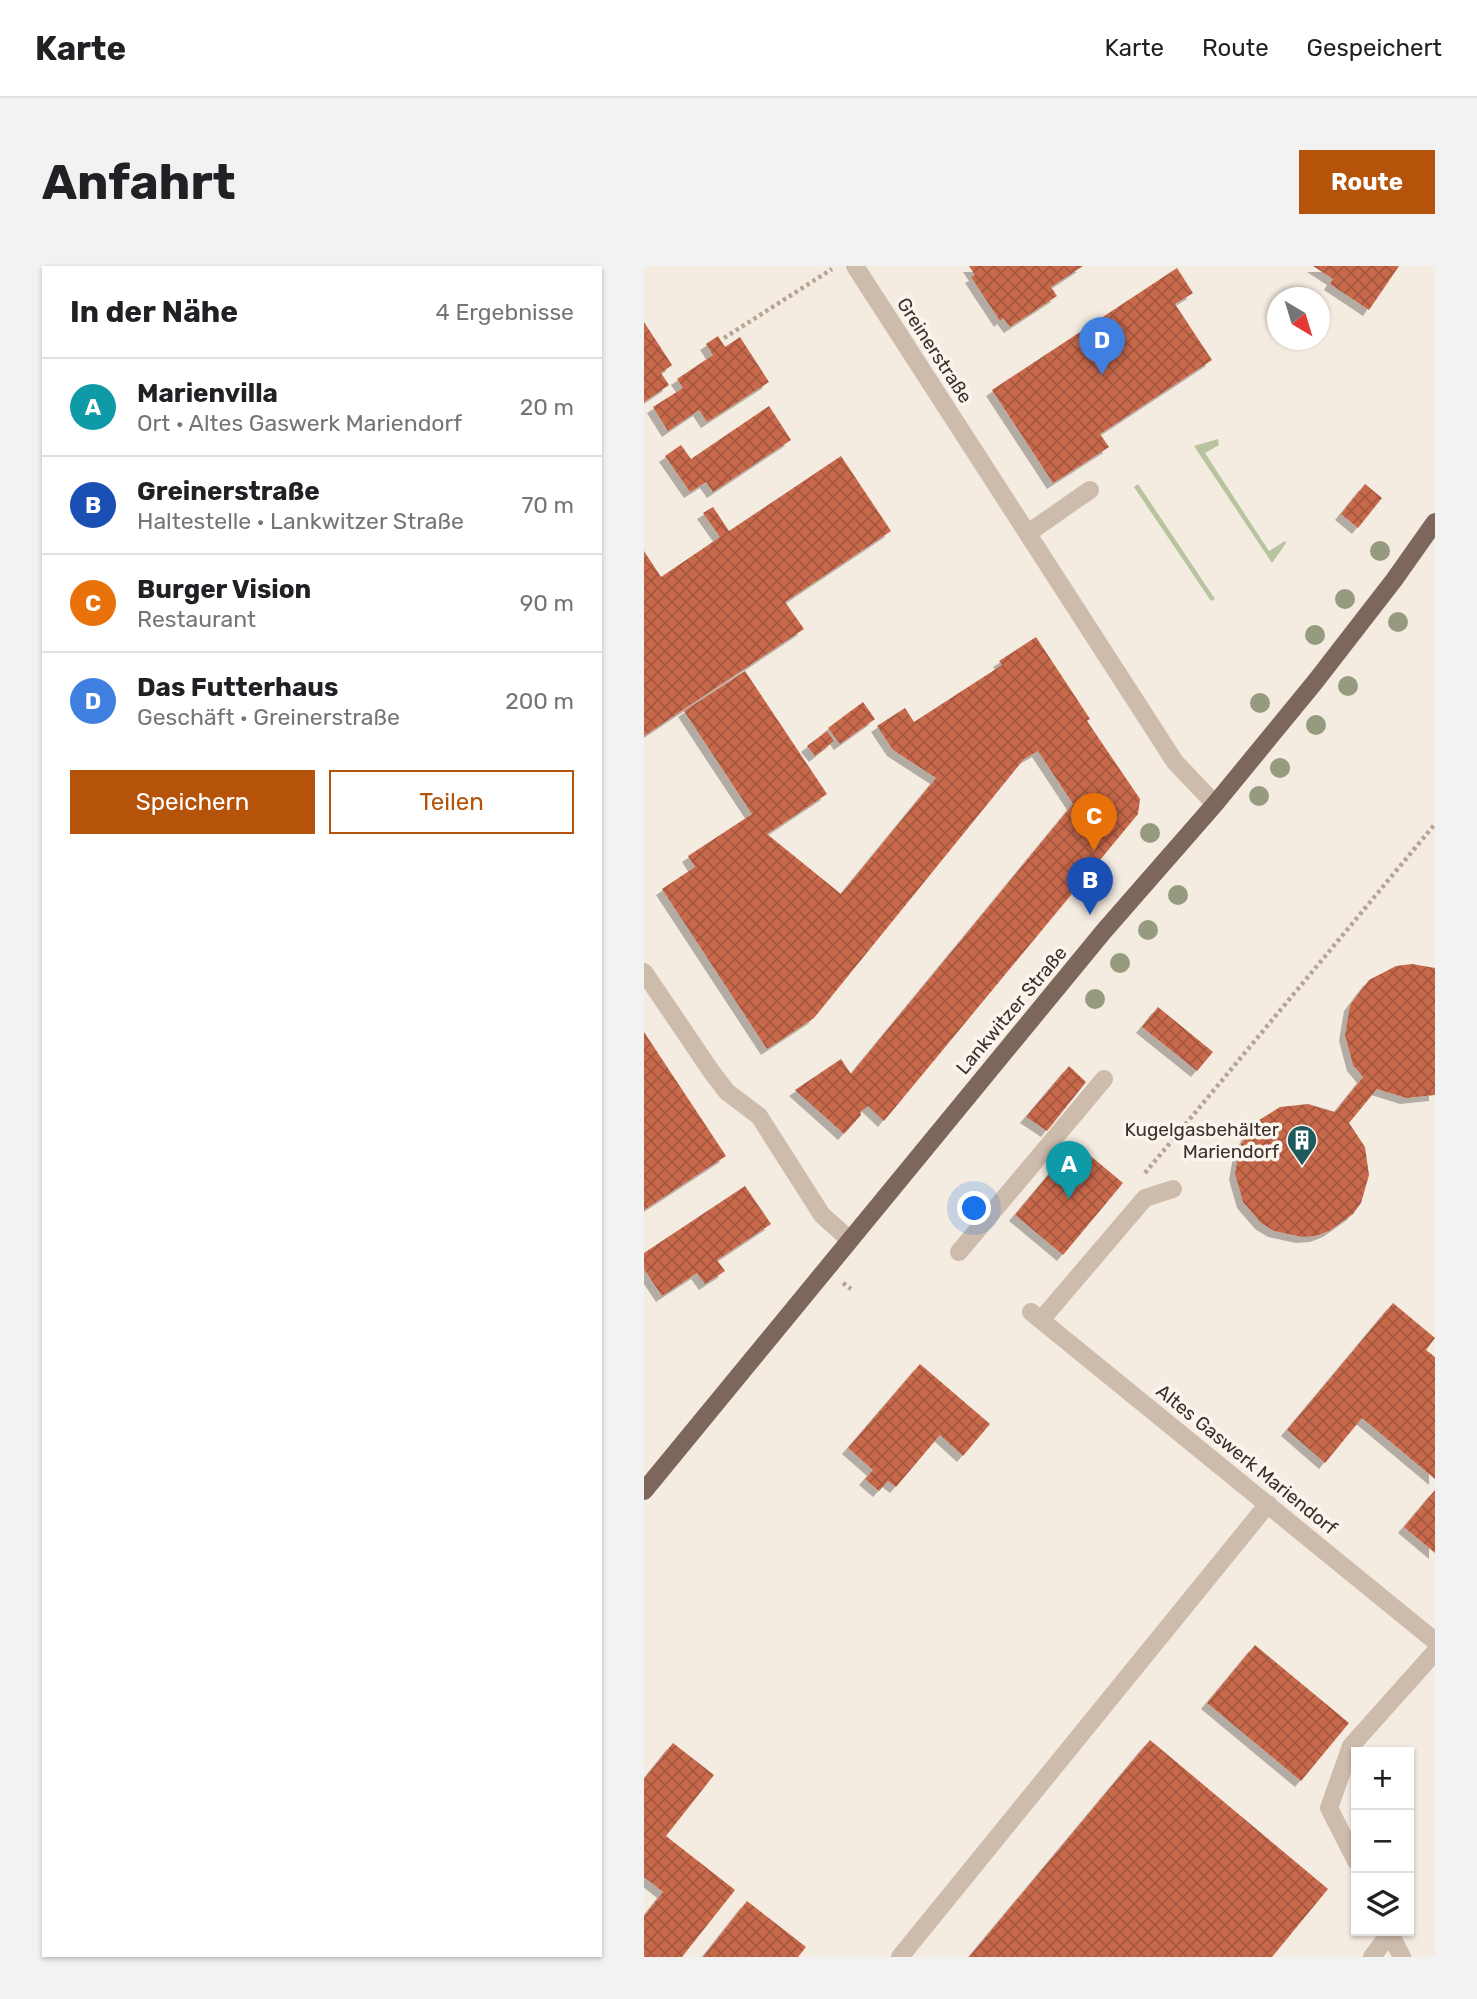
<!DOCTYPE html>
<html lang="de">
<meta charset="utf-8">
<style>
:root{--surface:#fff;--page:#f2f2f2;--text:#202124;--muted:#757577;--line:#e0e0e0;--accent:#b45309}
body{margin:0;font-family:Rubik,sans-serif;background:var(--page);color:var(--text)}
.controls{position:absolute;right:21px;bottom:21px;display:grid;overflow:hidden;border-radius:0px;box-shadow:0 2px 5px #0004}
.controls button{width:63px;height:63px;display:grid;place-items:center;padding:0;border:0;border-bottom:2px solid var(--line);background:var(--surface);color:var(--text);font:35px sans-serif}
.compass{position:absolute;left:623px;top:21px;width:63px;height:63px;border-radius:50%;background:var(--surface);box-shadow:0 2px 5px #0004;rotate:142deg}
.you{position:absolute;left:331px;top:943px;width:24px;height:24px;margin:-18px;border:5px solid #fff;border-radius:50%;background:#1a73e8;box-shadow:0 0 0 10px #1a73e833}
.badge{display:grid;place-items:center;width:46px;height:46px;border-radius:50%;background:var(--accent);color:#fff;font-size:23px;font-weight:700}
.pin{position:absolute;translate:-50% -58px;filter:drop-shadow(0 2px 4px #0008)}
.pin::after{content:'';position:absolute;top:37px;width:24px;height:21px;background:inherit;clip-path:polygon(0 0,100% 0,50% 100%)}
.list{margin:0;padding:0;list-style:none}
h2{display:flex;justify-content:space-between;align-items:center;height:91px;margin:0;padding:0 28px;font-size:30px}
h2 small{font-size:23px;font-weight:400;color:var(--muted)}
.list li{display:grid;grid-template-columns:46px 1fr auto;gap:21px;align-items:center;box-sizing:border-box;height:98px;padding:0 28px;border-top:2px solid var(--line)}
.list b{display:block;font-size:26px;white-space:nowrap}
.list p{margin:0;font-size:23px;white-space:nowrap;color:var(--muted)}
.list em{font-size:23px;font-style:normal;color:var(--muted)}
.actions{display:flex;gap:14px;padding:21px 28px}
.actions a{flex:1;padding:16px 0;border:2px solid var(--accent);border-radius:0px;text-align:center;font-size:24px;color:var(--accent)}
.actions .main{background:var(--accent);color:#fff}
.icon{flex:none;width:38px;height:38px;fill:none;stroke:currentColor;stroke-width:2;stroke-linecap:round;stroke-linejoin:round}
.map{position:relative;flex:none;width:791px;height:1691px;overflow:hidden;border-radius:0px}
header{display:flex;align-items:center;gap:42px;box-sizing:border-box;height:98px;padding:0 35px;background:var(--surface);border-bottom:2px solid var(--line)}
header strong{font-size:33px}
nav{display:flex;gap:38px;margin-inline-start:auto;font-size:24px}
.intro{display:flex;align-items:center;justify-content:space-between;box-sizing:border-box;height:168px;padding:0 42px}
h1{margin:0;font-size:49px}
.button{padding:18px 32px;border-radius:0px;background:var(--accent);color:#fff;font-size:24px;font-weight:700}
main{display:flex;gap:42px;padding:0 42px}
aside{flex:1;background:var(--surface);border-radius:0px;box-shadow:0 2px 5px #0004}
.map>svg:first-child{display:block}
.grass{fill:#b8c4a0}
.building{fill:url(#building-cross-hatch);filter:url(#shadow)}
.lines{fill:none;stroke-linecap:round;stroke-linejoin:round}
.path{stroke:#b9a596;stroke-width:4.5;stroke-dasharray:3.5 3.5;stroke-linecap:butt}
.minor{stroke:#cdbbac;stroke-width:18}
.major{stroke:#7d675c;stroke-width:18}
.tree{fill:#969b7f}
.labels{text-anchor:middle;stroke-width:7;stroke-linejoin:round;paint-order:stroke}
.street-label{font-size:19px;fill:#3b302b;stroke:#fbf5ee}
.poi-label{font-size:19px;fill:#3b302b;stroke:#fbf5ee;text-anchor:end}
</style>
<header>
<strong>Karte</strong>
<nav><a>Karte</a><a>Route</a><a>Gespeichert</a></nav>
</header>
<div class="intro"><h1>Anfahrt</h1><a class="button">Route</a></div>
<main>
<aside>
<h2>In der Nähe<small>4 Ergebnisse</small></h2>
<ul class="list">
<li><span class="badge" style="background:#0f9aa8">A</span><div><b>Marienvilla</b><p>Ort · Altes Gaswerk Mariendorf</p></div><em>20 m</em></li>
<li><span class="badge" style="background:#1a4fb4">B</span><div><b>Greinerstraße</b><p>Haltestelle · Lankwitzer Straße</p></div><em>70 m</em></li>
<li><span class="badge" style="background:#e8710a">C</span><div><b>Burger Vision</b><p>Restaurant</p></div><em>90 m</em></li>
<li><span class="badge" style="background:#3f7fe0">D</span><div><b>Das Futterhaus</b><p>Geschäft · Greinerstraße</p></div><em>200 m</em></li>
</ul>
<div class="actions"><a class="main">Speichern</a><a>Teilen</a></div>
</aside>
<div class="map">
<svg width="791" height="1691" viewBox="0 0 791 1691">
<defs>
<pattern id="building-cross-hatch" width="8" height="8" patternUnits="userSpaceOnUse" patternTransform="scale(1.75)"><rect width="8" height="8" fill="#c8694b"/><path d="M0 0l8 8M0 8l8-8" fill="none" stroke="#a4573f"/></pattern>
<filter id="shadow"><feDropShadow dx="-6" dy="6" stdDeviation="0" flood-color="#0004"/></filter>
</defs>
<rect width="100%" height="100%" fill="#f4ebe1"/>
<path class="grass" d="M574,173L575,179L561,187L625,285L641,275L642,277L628,297L550,180Z
M494,218L571,333L567,335L490,221Z"/>
<path class="building" d="M325,0H439L407,21L413,30L366,61L359,52L356,55L327,11L331,9Z
M669,0H755L725,44L686,18L689,13Z
M533,2L549,27L531,38L568,94L456,168L465,181L409,217L348,124Z
M0,56L28,99L17,107L25,119L0,136Z
M74,70L81,81L96,71L125,116L63,156L55,144L24,165L9,141L39,122L33,113L69,89L62,78Z
M125,140L147,174L69,226L62,216L46,226L21,190L37,179L47,193Z
M197,190L247,265L141,336L160,363L0,470V285L17,311L76,271L59,247L69,241L85,265Z
M721,218L738,232L714,262L697,248Z
M392,371L446,453L443,455L496,533L494,548L240,855L224,840L216,846L217,849L200,868L151,824L197,793L207,808L429,538L394,485L380,493L170,752L123,783L18,623L51,601L44,590L108,548L40,445L101,405L183,528L123,568L197,628L292,512L249,484L233,460L261,442L270,456L358,399L355,395Z
M219,436L231,453L196,478L184,462Z
M183,465L190,475L171,490L163,480Z
M768,698L791,702V829L762,832L733,823L705,857L721,881L725,909L717,937L709,948L685,965L672,970L658,971L630,965L617,957L599,936L591,908L596,880L612,856L636,841L664,838L691,846L719,811L709,799L701,769L706,739L725,714L752,700Z
M514,741L569,786L553,805L498,761Z
M0,766L82,890L0,944Z
M425,800L442,816L403,865L382,851Z
M431,877L479,917L419,989L371,949Z
M101,920L127,958L73,994L81,1005L61,1018L53,1007L18,1030L0,1003V987Z
M749,1037L791,1072L782,1084L791,1091V1213L718,1152L681,1197L643,1164Z
M276,1098L346,1158L319,1190L296,1169L252,1221L244,1215L235,1225L221,1213L229,1204L204,1182Z
M791,1224V1287L760,1261Z
M611,1379L705,1457L657,1515L563,1437Z
M506,1474L684,1623L628,1691H325Z
M29,1477L70,1509L22,1570L91,1624L38,1691H0V1650L19,1626L0,1611V1513Z
M103,1635L162,1681L154,1691H59Z"/>
<g class="lines">
<path class="path" d="M80,72L188,3
M501,907L791,558
M199,1017L207,1023"/>
<path class="minor" d="M211,0L531,496L571,538
M384,267L446,224
M0,706L67,805L83,826L115,850L178,949L206,974
M315,986L460,813
M387,1046L791,1375
M397,1054L501,932L529,923
M712,1595L685,1542L707,1480L791,1386
M745,1665L758,1691
M256,1691L624,1238
M728,1691L746,1667"/>
<path class="major" d="M0,1225L460,665L571,538L671,416L750,314L791,256"/>
</g>
<g class="tree">
<circle cx="736" cy="285" r="10"/>
<circle cx="701" cy="333" r="10"/>
<circle cx="754" cy="356" r="10"/>
<circle cx="671" cy="369" r="10"/>
<circle cx="704" cy="420" r="10"/>
<circle cx="616" cy="437" r="10"/>
<circle cx="672" cy="459" r="10"/>
<circle cx="636" cy="502" r="10"/>
<circle cx="615" cy="530" r="10"/>
<circle cx="506" cy="567" r="10"/>
<circle cx="534" cy="629" r="10"/>
<circle cx="504" cy="664" r="10"/>
<circle cx="476" cy="697" r="10"/>
<circle cx="451" cy="733" r="10"/>
</g>
<defs>
<g id="building-pin" transform="scale(1.575)"><path d="M0 17L-7.5 6A9.5 9.5 0 1 1 7.5 6Z" fill="#1f5a5e" stroke="#fbf5ee"/><path d="M-4-6H4V6H1V3H-1V6H-4ZM-2.5-4.3h1.7v1.8h-1.7ZM.8-4.3h1.7v1.8H.8ZM-2.5-1h1.7V.8h-1.7ZM.8-1h1.7V.8H.8Z" fill="#fff"/></g>
</defs>
<g fill-rule="evenodd">
<use href="#building-pin" x="658" y="874"/>
</g>
<g class="labels">
<g class="street-label">
<text transform="translate(291 84) rotate(57)" y="7">Greinerstraße</text>
<text transform="translate(367 744) rotate(-50)" y="7">Lankwitzer Straße</text>
<text transform="translate(603 1193) rotate(39)" y="7">Altes Gaswerk Mariendorf</text>
</g>
<g class="poi-label">
<text x="635" y="870">Kugelgasbehälter<tspan x="635" dy="22">Mariendorf</tspan></text>
</g>
</g>
</svg>
<div class="controls">
<button>+</button>
<button>−</button>
<button><svg class="icon" aria-label="layers" viewBox="0 0 24 24"><path d="M12 4l9 5-9 5-9-5zM3 14l9 5 9-5"/></svg></button>
</div>
<svg class="compass" viewBox="-18 -18 36 36"><path d="M0-13l5 13h-10z" fill="#e53935"/><path d="M0 13l5-13h-10z" fill="#757577"/></svg>
<div class="you"></div>
<div class="pin badge" style="left:425px;top:933px;background:#0f9aa8">A</div>
<div class="pin badge" style="left:446px;top:649px;background:#1a4fb4">B</div>
<div class="pin badge" style="left:450px;top:585px;background:#e8710a">C</div>
<div class="pin badge" style="left:458px;top:109px;background:#3f7fe0">D</div>
</div>
</main>
